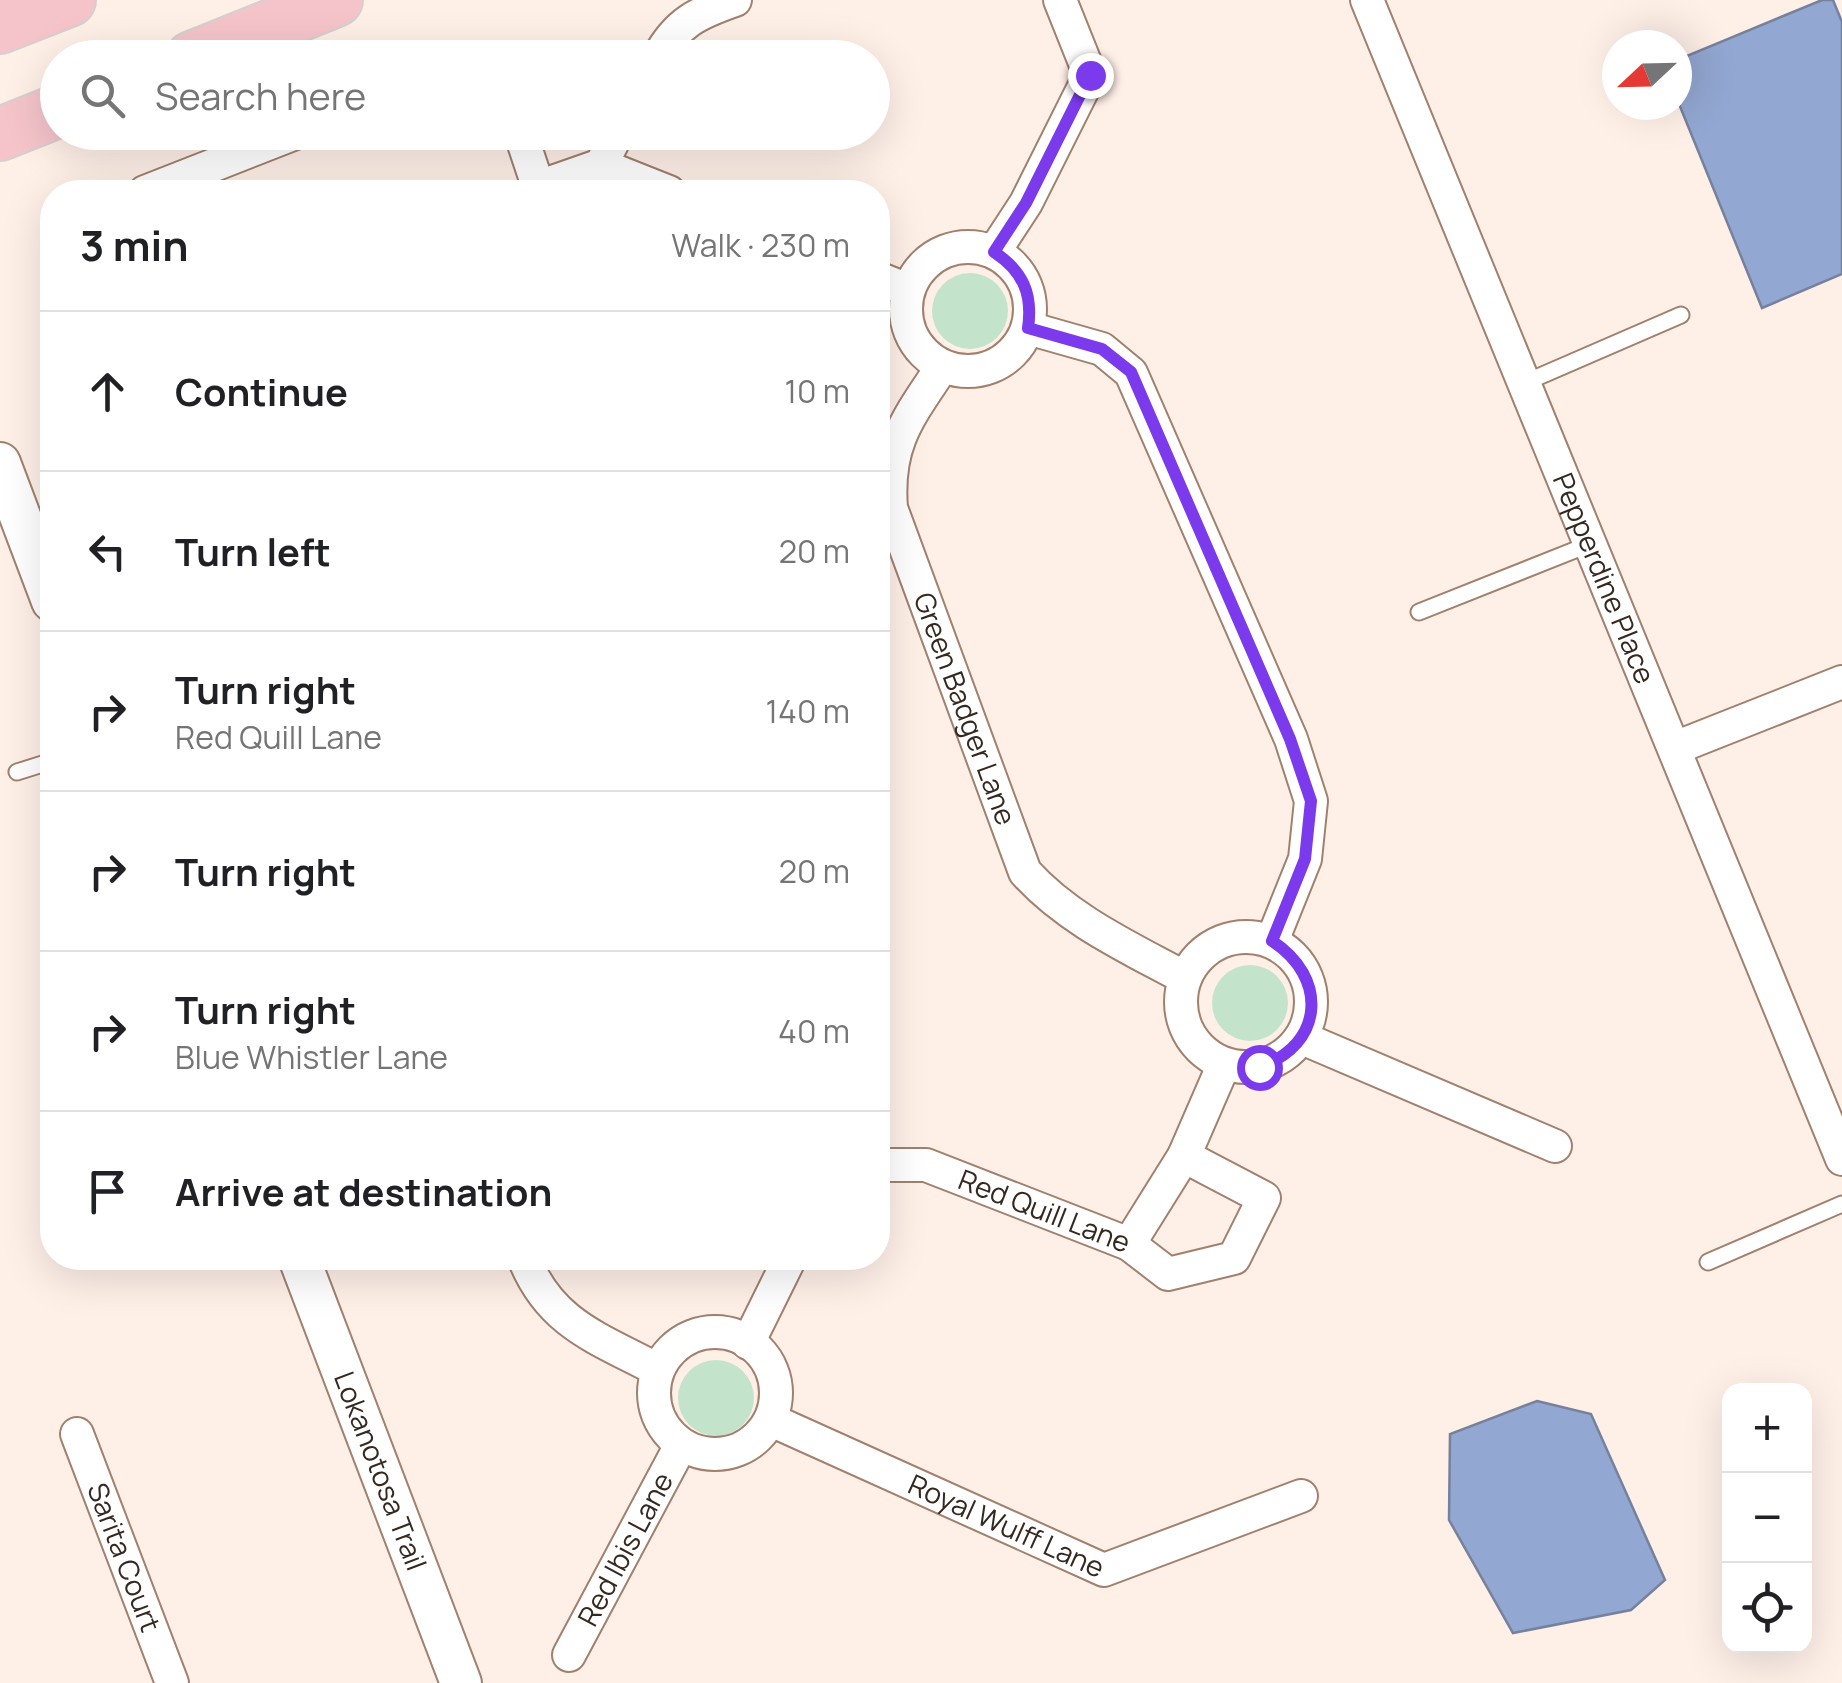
<!DOCTYPE html>
<meta charset="utf-8">
<style>
:root{--surface:#fff;--page:#f6f6f6;--text:#202124;--muted:#757577;--line:#e0e0e0}
body{margin:0;font-family:Manrope,sans-serif;background:var(--page);color:var(--text)}
.controls{position:absolute;right:30px;bottom:30px;display:grid;overflow:hidden;border-radius:20px;box-shadow:0 10px 40px #0002}
.controls button{width:90px;height:90px;display:grid;place-items:center;padding:0;border:0;border-bottom:2px solid var(--line);background:var(--surface);color:var(--text);font:50px sans-serif}
.compass{position:absolute;left:1602px;top:30px;width:90px;height:90px;border-radius:50%;background:var(--surface);box-shadow:0 10px 40px #0002;rotate:248deg}
.stop{position:absolute;width:30px;height:30px;margin:-22px;border:8px solid #7c3aed;border-radius:50%;background:#fff}
.stop.end{background:#7c3aed;border-color:#fff;box-shadow:0 2px 10px #0008}
.list{margin:0;padding:0;list-style:none}
h2{display:flex;justify-content:space-between;align-items:center;height:130px;margin:0;padding:0 40px;font-size:42px}
h2 small{font-size:32px;font-weight:400;color:var(--muted)}
.list li{display:grid;grid-template-columns:65px 1fr auto;gap:30px;align-items:center;box-sizing:border-box;height:160px;padding:0 40px;border-top:2px solid var(--line)}
.list b{display:block;font-size:38px;white-space:nowrap}
.list p{margin:0;font-size:32px;white-space:nowrap;color:var(--muted)}
.list em{font-size:32px;font-style:normal;color:var(--muted)}
.icon{flex:none;width:55px;height:55px;fill:none;stroke:currentColor;stroke-width:2;stroke-linecap:round;stroke-linejoin:round}
.map{position:relative;flex:none;width:1842px;height:1683px;overflow:hidden}
.search{position:absolute;background:var(--surface);box-shadow:0 10px 40px #0002;left:40px;top:40px;width:850px;height:110px;display:flex;align-items:center;gap:25px;box-sizing:border-box;padding:0 35px;border-radius:55px;color:var(--muted);font-size:38px}
.panel{position:absolute;background:var(--surface);box-shadow:0 10px 40px #0002;left:40px;top:180px;width:850px;height:1090px;border-radius:40px}
.map>svg:first-child{display:block}
.green{fill:#c3e4ca}
.water{fill:#92a7d1;stroke:#76819c;stroke-width:2.5}
.lines{fill:none;stroke-linecap:round;stroke-linejoin:round}
.service-casing{stroke:#a1806e;stroke-width:19}
.minor-casing{stroke:#a1806e;stroke-width:36}
.tertiary-casing{stroke:#a1806e;stroke-width:44}
.primary-casing{stroke:#d3d0ce;stroke-width:56}
.service{stroke:#fff;stroke-width:15}
.minor{stroke:#fff;stroke-width:32}
.tertiary{stroke:#fff;stroke-width:40}
.primary{stroke:#f5c4cb;stroke-width:52}
.route{stroke:#7c3aed;stroke-width:12}
.labels{text-anchor:middle;stroke-width:10;stroke-linejoin:round;paint-order:stroke}
.street-label{font-size:28px;fill:#352820;stroke:#fff}
</style>
<div class="map">
<svg width="1842" height="1683" viewBox="0 0 1842 1683">
<rect width="100%" height="100%" fill="#feefe7"/>
<path class="green" d="M932 311a38 38 0 1 1 76 0a38 38 0 1 1-76 0Z
M1212 1003a38 38 0 1 1 76 0a38 38 0 1 1-76 0Z
M678 1398a38 38 0 1 1 76 0a38 38 0 1 1-76 0Z"/>
<path class="water" d="M1822,0H1833L1842,22V274L1762,308L1677,99V60Z
M1537,1401L1591,1414L1665,1580L1631,1610L1513,1633L1449,1520L1450,1434Z"/>
<g class="lines">
<g class="service-casing">
<path id="service" d="M1524,383L1681,315
M1419,612L1590,544
M17,772L52,761
M1708,1262L1842,1204"/>
</g>
<g class="minor-casing">
<g id="minor">
<path id="s1" d="M1367,0L1842,1159"/>
<path d="M658,58C677,22 698,13 735,0"/>
<path d="M520,132L540,192"/>
<path d="M601,165L669,192"/>
<path d="M538,187L601,165L618,132"/>
<path d="M145,192L298,132"/>
<circle cx="968" cy="309" r="62"/>
<path d="M994,252L1026,203L1090,75L1060,0"/>
<path d="M878,278L908,290"/>
<path d="M1028,328L1102,349L1131,373L1291,739L1311,801L1305,859L1272,941"/>
<path id="s2" d="M942,367C908,418 886,444 891,508L1025,872C1068,920 1130,948 1185,978"/>
<path d="M1675,748L1842,682"/>
<circle cx="1246" cy="1002" r="65"/>
<path d="M1302,1038L1555,1146"/>
<path id="s3" d="M878,1165H926L1129,1244L1184,1156L1224,1064"/>
<path d="M1129,1244L1168,1274L1234,1258L1264,1198L1184,1156"/>
<path d="M524,1258C550,1324 598,1338 658,1370"/>
<circle cx="715" cy="1393" r="61"/>
<path d="M748,1343L790,1258"/>
<path id="s4" d="M771,1420L1104,1570L1301,1496"/>
<path id="s5" d="M77,1434L172,1683"/>
<path id="s6" d="M569,1655L681,1445"/>
</g>
</g>
<g class="tertiary-casing">
<g id="tertiary">
<path d="M0,463L52,601"/>
<path id="s7" d="M299,1258L461,1683"/>
</g>
</g>
<g class="primary-casing">
<path id="primary" d="M0,27L69,0
M192,58L336,0
M0,134L58,111"/>
</g>
<use href="#service" class="service"/>
<use href="#minor" class="minor"/>
<use href="#tertiary" class="tertiary"/>
<use href="#primary" class="primary"/>
</g>
<g class="lines">
<path class="route" d="M1090,75L1026,203L994,252C1023,271 1033,294 1028,328L1102,349L1131,372L1290,739L1311,801L1305,859L1272,941C1328,977 1325,1045 1259,1067"/>
</g>
<g class="labels">
<g class="street-label">
<text dy="10" stroke="none"><textPath href="#s1" startOffset="625">Pepperdine Place</textPath></text>
<text dy="10" stroke="none"><textPath href="#s2" startOffset="368">Green Badger Lane</textPath></text>
<text dy="10" stroke="none"><textPath href="#s3" startOffset="175">Red Quill Lane</textPath></text>
<text dy="10" stroke="none"><textPath href="#s7" startOffset="228">Lokanotosa Trail</textPath></text>
<text dy="10" stroke="none"><textPath href="#s4" startOffset="258">Royal Wulff Lane</textPath></text>
<text dy="10" stroke="none"><textPath href="#s6" startOffset="120">Red Ibis Lane</textPath></text>
<text dy="10" stroke="none"><textPath href="#s5" startOffset="132">Sarita Court</textPath></text>
</g>
</g>
</svg>
<div class="controls">
<button>+</button>
<button>−</button>
<button><svg class="icon" aria-label="locate" viewBox="0 0 24 24"><circle cx="12" cy="12" r="6"/><path d="M12 2v4M12 18v4M2 12h4M18 12h4"/></svg></button>
</div>
<svg class="compass" viewBox="-18 -18 36 36"><path d="M0-13l5 13h-10z" fill="#e53935"/><path d="M0 13l5-13h-10z" fill="#757577"/></svg>
<div class="stop" style="left:1259px;top:1067px"></div>
<div class="stop end" style="left:1090px;top:75px"></div>
<div class="search"><svg class="icon" aria-label="search" viewBox="0 0 24 24"><circle cx="10" cy="10" r="6"/><path d="M15 15l6 6"/></svg>Search here</div>
<section class="panel">
<h2>3 min<small>Walk · 230 m</small></h2>
<ul class="list">
<li><svg class="icon" aria-label="ahead" viewBox="0 0 24 24"><path d="M12 20V5M6 11l6-6 6 6"/></svg><div><b>Continue</b></div><em>10 m</em></li>
<li><svg class="icon" aria-label="left" viewBox="0 0 24 24"><path d="M17 20v-9H6M10 6l-5 5 5 5"/></svg><div><b>Turn left</b></div><em>20 m</em></li>
<li><svg class="icon" aria-label="right" viewBox="0 0 24 24"><path d="M7 20v-9h11M14 6l5 5-5 5"/></svg><div><b>Turn right</b><p>Red Quill Lane</p></div><em>140 m</em></li>
<li><svg class="icon" aria-label="right" viewBox="0 0 24 24"><path d="M7 20v-9h11M14 6l5 5-5 5"/></svg><div><b>Turn right</b></div><em>20 m</em></li>
<li><svg class="icon" aria-label="right" viewBox="0 0 24 24"><path d="M7 20v-9h11M14 6l5 5-5 5"/></svg><div><b>Turn right</b><p>Blue Whistler Lane</p></div><em>40 m</em></li>
<li><svg class="icon" aria-label="arrive" viewBox="0 0 24 24"><path d="M6 21V4h12l-3 4 3 4H6"/></svg><div><b>Arrive at destination</b></div></li>
</ul>
</section>
</div>
